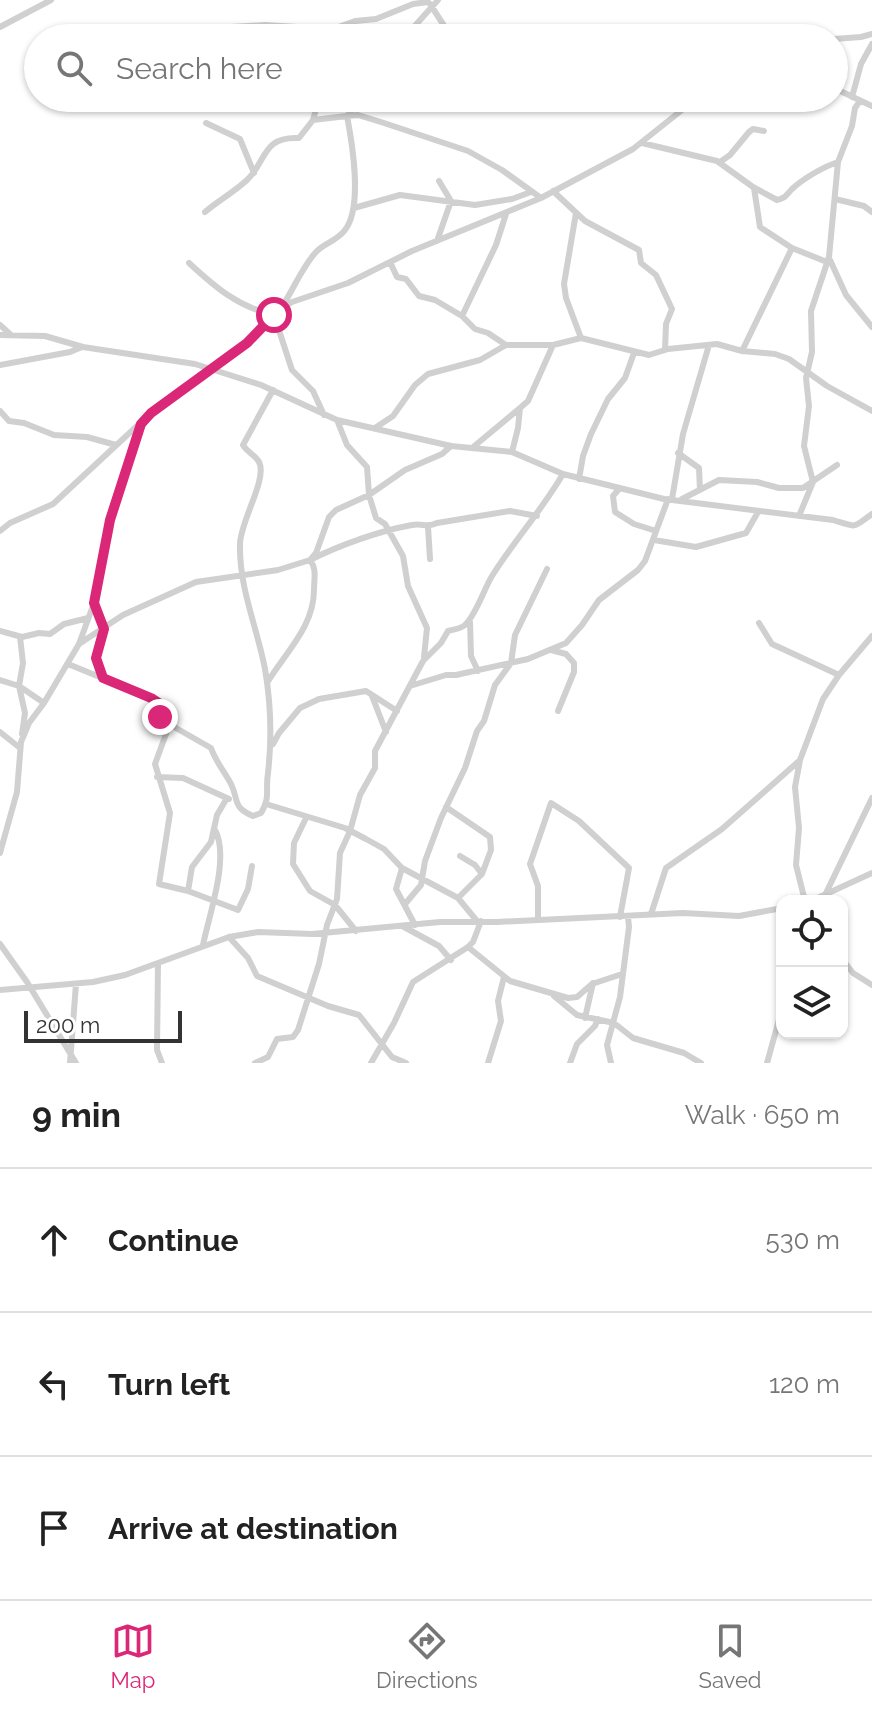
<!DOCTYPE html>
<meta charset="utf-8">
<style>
:root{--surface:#fff;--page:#f6f6f6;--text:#222;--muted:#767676;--line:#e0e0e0;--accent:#db2777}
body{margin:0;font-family:Raleway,sans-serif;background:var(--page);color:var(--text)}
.controls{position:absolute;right:24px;bottom:24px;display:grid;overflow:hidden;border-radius:16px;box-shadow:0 2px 6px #0004}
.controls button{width:72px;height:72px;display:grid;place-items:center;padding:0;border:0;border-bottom:2px solid var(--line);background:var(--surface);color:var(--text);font:40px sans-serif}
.scale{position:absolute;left:24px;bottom:20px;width:158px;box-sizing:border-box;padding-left:8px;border:4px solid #333;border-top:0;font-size:22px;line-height:28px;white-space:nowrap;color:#333;-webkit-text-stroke:6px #fff;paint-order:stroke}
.stop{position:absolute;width:24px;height:24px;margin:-18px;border:6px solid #db2777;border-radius:50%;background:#fff}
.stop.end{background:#db2777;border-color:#fff;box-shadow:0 2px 8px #0008}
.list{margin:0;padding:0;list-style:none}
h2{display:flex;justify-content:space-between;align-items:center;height:104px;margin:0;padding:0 32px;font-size:34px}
h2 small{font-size:26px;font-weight:400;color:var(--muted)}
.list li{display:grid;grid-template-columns:52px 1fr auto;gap:24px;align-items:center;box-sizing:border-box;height:144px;padding:0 32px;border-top:2px solid var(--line)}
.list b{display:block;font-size:30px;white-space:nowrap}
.list em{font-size:26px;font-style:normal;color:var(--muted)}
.icon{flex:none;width:44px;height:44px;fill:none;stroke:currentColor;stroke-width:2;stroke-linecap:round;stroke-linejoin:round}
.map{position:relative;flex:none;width:872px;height:1063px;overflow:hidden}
.search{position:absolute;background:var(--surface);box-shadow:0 2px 6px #0004;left:24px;right:24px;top:24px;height:88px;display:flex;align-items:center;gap:20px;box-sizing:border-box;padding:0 28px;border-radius:44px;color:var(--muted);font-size:30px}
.sheet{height:536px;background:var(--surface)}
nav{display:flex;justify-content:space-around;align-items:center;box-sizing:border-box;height:112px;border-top:2px solid var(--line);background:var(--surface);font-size:22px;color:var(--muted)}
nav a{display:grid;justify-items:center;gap:4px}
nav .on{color:var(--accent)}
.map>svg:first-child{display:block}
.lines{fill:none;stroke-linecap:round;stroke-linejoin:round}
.minor{stroke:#d0d0d0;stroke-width:6}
.route{stroke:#db2777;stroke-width:10}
</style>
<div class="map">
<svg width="872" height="1063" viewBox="0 0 872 1063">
<rect width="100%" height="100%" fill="#fff"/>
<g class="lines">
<path class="minor" d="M430,4L452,38
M0,27L51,0
M333,29L355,21L376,19L413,4L428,2
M175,38L231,27L265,25L330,29L358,38
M404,38L438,0
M834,39L861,37L872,34
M834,88L872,106
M852,97L861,64L872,44
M313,120L319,98
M206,123L240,139L254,173
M642,143L717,161L753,187L777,200C786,198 786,195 792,189C804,178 823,167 838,162
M720,162L730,155L749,132L753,129L764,131
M754,188L760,227L792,248L827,262
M553,191L585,221L639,250L641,263L656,275L672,309L666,324L665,350
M835,199L864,206L872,212
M354,208L400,195L475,205L512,199L531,192
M205,212C218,201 234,192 247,180C267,161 262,136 299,138L313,120L347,116L361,98
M576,213L564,284L566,298L581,338L649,355L668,349L717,344L742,351L775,354L789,359L827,386L872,411
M437,241L451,201L439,181
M830,260L846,295L872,327
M390,262L397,277L406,279L419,296L435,300L462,316L496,245L506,214
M189,263C215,287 238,307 274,315L292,370L313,391L324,415
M283,305C294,288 303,266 316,252C324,243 337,241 345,230C363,207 352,142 347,116L358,115L384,123L468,151L502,170L541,198
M462,316L475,329L488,333L506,345H553L581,338
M0,325L11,335
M0,335L45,336L83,347L195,364L261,385L337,420L451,446L512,452L563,474
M742,351L792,248
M0,365L70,352L82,347
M0,411L9,421L24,423L54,435L87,437L116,445
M337,420L347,445L367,467L369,495L376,518L385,524L403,556L408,586L427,628L424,657
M375,428L393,416L415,385L428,374L480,360L506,345
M472,448L520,408
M512,452L518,428L520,408L528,401L553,345
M678,453L699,468L700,490
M579,479L583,456L591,434L608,399L625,378L634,353
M619,489L613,496L615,512L634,524L656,531
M672,499L683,434L709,345
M682,499L719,480L757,482L779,488H803L837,465
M799,516L813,482L804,446L809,406L806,378L812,352L811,311L829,257L838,162L852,126L855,108L860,101
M428,527L430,559
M0,531L10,523L53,504L151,413L247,343L282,308L292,302L348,283L412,251L541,198L633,149L697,98
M654,540L696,547L746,533L758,512
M94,603L104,629L96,658L103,678
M470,621L471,656L478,671
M759,623L772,644L839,675
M0,631L22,637L39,633L50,634L64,624L88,618
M20,637L23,663L19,686L25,713L22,734
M79,644L123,615L196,582L278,570L310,560L316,553L329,517L336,510L369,495L405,470L442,454L451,446
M551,650L566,654L574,663V672L558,711
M68,664L151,698L163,706L162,720L211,748C216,762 224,771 231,784C239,800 232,807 253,816L261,813C271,796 265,791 268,773C272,738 271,704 265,669C257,627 239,588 240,544C240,522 268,478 259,462C255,455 247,452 243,445L273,390
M0,680L19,686L44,703
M267,683C285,653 314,627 314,590C314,578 317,569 310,560C340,545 379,531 412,525C423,523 427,528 437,523L510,511L537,516
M410,686L446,675H456L528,659L566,643L582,625L599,600L638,570L645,561L668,499
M372,696L386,732
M170,723L155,764L170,813L159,884L188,891L238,910L248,889L252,866
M0,732L20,748
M273,744L279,733L300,708L319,699L366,691L397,711
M157,777L183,778L229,799
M266,804L345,828L366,839L384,849L402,868L458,898L477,921
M446,807L490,837L491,850L482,874
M306,818L294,843L293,864L310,891L335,905L356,931
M0,853L17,792L21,742L29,723L44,703L79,644L94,603L110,520L141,424
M402,868L396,889L415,925
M188,891L192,867L211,842L217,815L227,798
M826,893L872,798
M458,898L482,874L475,865L460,856
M805,901L796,865L799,828L795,787L800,760L823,699L839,675L872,636
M811,901L872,873
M405,904L421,885L425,861L441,818L465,768L477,731L484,721L495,685L511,663L515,635L547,569
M651,914L666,868L722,829L799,761
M538,919V886L530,864L551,803L579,821L629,868L620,917
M404,927L439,946L451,960
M229,937L248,958L257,976L328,1006L359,1015L392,1057L406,1063
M0,944L27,982L76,1063
M203,945C209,915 230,857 215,830
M468,947L510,981L568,998L577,997L592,984L622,974
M842,959L853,973L872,985
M158,963L157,1050L162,1063
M0,990L93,982L125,975L229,937L258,932L312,934L440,922H497L683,913L739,916L782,908
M554,996L577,1015L614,1023L633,1038L684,1053L701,1063
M585,1018L593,983
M70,1063L76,984
M255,1063L268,1057L277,1039L293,1037L298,1030L319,964L327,925L337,899L340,853L350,831L360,795L375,768V751L423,661L441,643L448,631C455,629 460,629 465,625C476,615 484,589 492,576C514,541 542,510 563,474L664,499L833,520C859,528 852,528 872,514
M371,1063L394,1023L413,982L468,947L473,942L481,921
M488,1063L501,1021L498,1001L504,977
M570,1063L577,1044L595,1026L598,1019
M611,1063L607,1045L620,997L629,927L628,917
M767,1063L782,1009"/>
</g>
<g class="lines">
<path class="route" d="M160,717L163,706L151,698L103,678L96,658L104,629L94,603L110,520L141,424L151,413L247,343L274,315"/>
</g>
</svg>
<div class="controls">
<button><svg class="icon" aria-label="locate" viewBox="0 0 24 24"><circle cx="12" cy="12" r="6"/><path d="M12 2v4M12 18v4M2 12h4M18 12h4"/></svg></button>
<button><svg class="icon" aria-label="layers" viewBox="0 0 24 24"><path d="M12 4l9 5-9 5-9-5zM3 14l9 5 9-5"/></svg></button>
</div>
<div class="scale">200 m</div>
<div class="stop" style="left:274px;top:315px"></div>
<div class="stop end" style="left:160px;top:717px"></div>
<div class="search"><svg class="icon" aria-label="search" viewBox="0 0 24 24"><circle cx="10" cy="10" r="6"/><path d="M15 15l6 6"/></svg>Search here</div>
</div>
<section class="sheet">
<h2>9 min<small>Walk · 650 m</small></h2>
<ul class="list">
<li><svg class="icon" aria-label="ahead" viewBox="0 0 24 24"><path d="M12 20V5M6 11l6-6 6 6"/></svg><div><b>Continue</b></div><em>530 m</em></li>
<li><svg class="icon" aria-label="left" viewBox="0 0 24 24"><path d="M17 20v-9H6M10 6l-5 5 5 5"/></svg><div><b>Turn left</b></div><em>120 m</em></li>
<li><svg class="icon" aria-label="arrive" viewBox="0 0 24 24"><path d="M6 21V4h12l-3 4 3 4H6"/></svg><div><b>Arrive at destination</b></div></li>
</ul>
</section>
<nav>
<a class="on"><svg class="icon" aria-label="map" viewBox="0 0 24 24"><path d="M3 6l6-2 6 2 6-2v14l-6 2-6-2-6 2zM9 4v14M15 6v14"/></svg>Map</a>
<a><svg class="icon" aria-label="directions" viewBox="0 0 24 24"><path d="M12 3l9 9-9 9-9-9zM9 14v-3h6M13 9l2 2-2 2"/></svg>Directions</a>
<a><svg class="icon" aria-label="saved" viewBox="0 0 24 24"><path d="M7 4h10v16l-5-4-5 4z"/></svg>Saved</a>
</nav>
